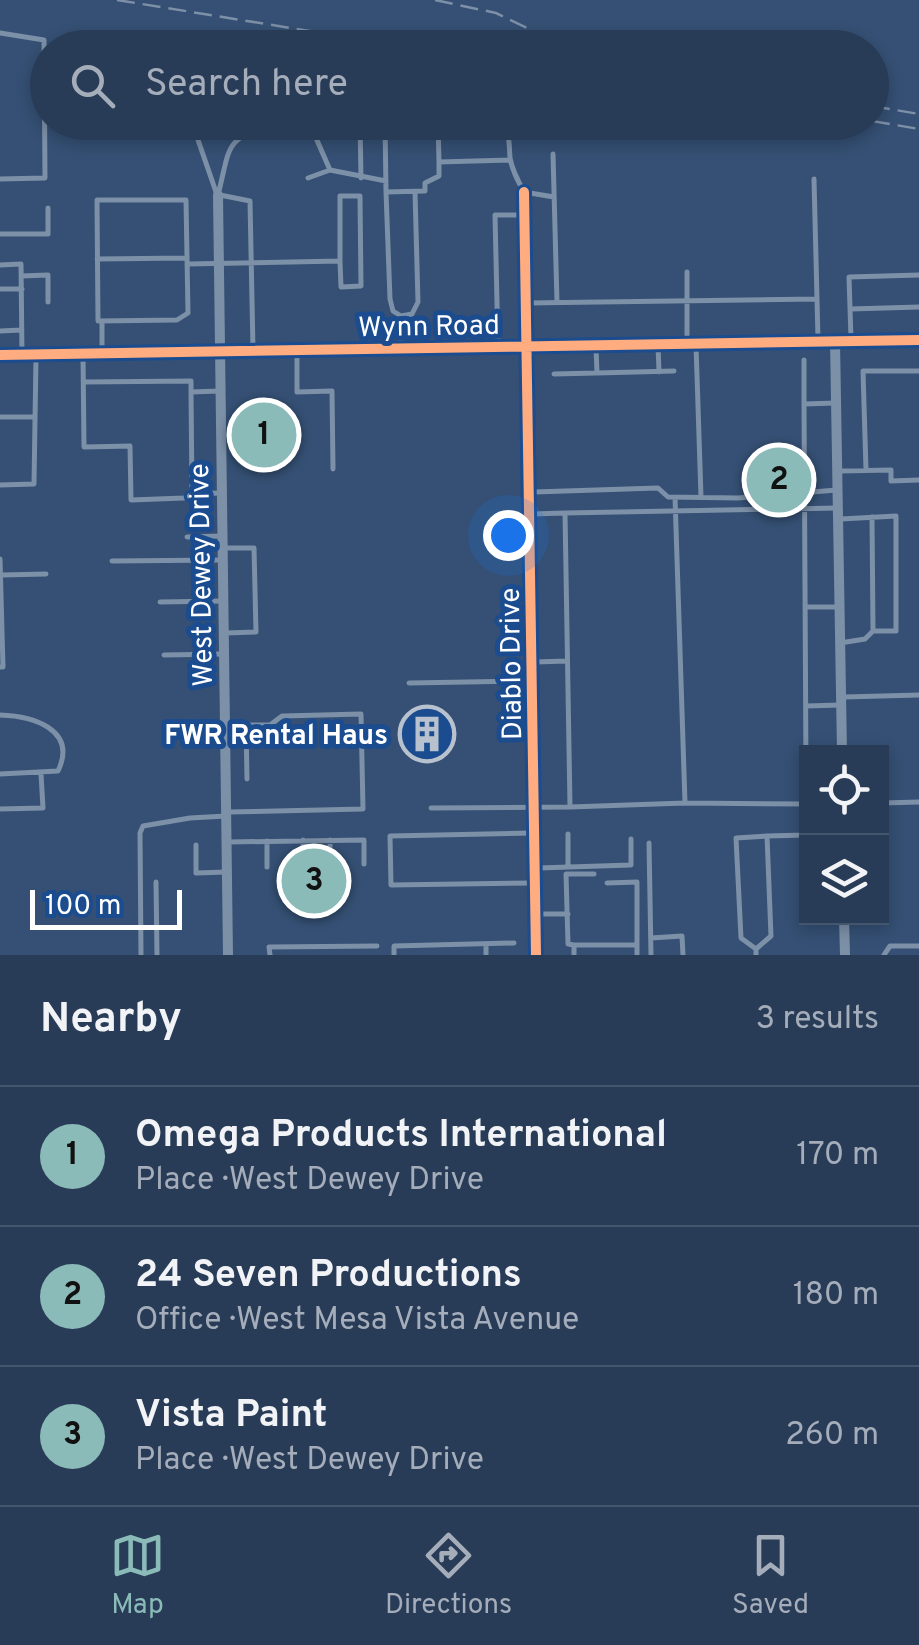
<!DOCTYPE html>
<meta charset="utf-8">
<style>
:root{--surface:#283c57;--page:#344761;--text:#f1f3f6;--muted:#a5adba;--line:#44566d;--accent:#8bbbb9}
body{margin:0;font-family:Overpass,sans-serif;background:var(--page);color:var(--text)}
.controls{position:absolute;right:30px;bottom:30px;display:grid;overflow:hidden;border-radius:0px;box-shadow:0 5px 15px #0003}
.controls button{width:90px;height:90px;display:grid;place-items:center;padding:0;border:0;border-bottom:2px solid var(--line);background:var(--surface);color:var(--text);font:50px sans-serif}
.scale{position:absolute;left:30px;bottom:25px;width:152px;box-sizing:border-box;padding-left:10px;border:5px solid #fff;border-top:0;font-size:28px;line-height:35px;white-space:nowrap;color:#fff;-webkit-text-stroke:8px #1a4c8f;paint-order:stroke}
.you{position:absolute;left:508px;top:535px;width:35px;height:35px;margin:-25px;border:8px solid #fff;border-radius:50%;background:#1a73e8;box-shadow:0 0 0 15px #1a73e833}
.badge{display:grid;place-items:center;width:65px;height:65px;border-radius:50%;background:var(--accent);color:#111;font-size:32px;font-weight:700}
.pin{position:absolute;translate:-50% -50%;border:5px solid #fff;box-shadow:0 2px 10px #0006}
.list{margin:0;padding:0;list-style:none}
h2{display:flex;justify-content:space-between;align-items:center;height:130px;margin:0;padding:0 40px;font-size:42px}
h2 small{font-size:32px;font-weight:400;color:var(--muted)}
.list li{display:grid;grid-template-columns:65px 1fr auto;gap:30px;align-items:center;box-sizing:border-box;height:140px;padding:0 40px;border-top:2px solid var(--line)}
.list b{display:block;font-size:38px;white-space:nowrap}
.list p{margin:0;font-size:32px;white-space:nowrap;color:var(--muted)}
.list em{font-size:32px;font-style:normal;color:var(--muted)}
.icon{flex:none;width:55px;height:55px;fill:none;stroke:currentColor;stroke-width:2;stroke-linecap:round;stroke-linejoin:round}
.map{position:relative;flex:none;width:919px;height:955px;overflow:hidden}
.search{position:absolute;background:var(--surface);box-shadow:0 5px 15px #0003;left:30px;right:30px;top:30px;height:110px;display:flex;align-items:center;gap:25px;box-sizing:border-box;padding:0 35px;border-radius:55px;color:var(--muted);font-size:38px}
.sheet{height:550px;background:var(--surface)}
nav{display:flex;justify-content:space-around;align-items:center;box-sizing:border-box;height:140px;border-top:2px solid var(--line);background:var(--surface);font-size:28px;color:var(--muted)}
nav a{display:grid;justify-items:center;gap:5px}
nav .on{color:var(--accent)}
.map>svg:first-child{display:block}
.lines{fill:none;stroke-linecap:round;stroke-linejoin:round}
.service{stroke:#7c90a7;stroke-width:5}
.minor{stroke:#7c90a7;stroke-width:10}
.tertiary{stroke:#7c90a7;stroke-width:12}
.rail{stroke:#7d90a7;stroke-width:2.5;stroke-dasharray:18 8;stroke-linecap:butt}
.cycleway-casing{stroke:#1a4c8f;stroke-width:16}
.cycleway{stroke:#ffac80;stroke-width:10}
.labels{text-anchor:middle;stroke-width:10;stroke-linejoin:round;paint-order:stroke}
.street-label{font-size:28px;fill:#fff;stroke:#1a4c8f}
.poi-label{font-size:28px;font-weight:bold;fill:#fff;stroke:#1a4c8f;text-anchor:end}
</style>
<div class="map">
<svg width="919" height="955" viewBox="0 0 919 955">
<rect width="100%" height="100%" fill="#355074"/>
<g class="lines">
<path class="service" d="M0,33L44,40L45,178L0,179
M188,122L197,137L216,192
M309,122L330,170L386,181
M360,122L361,178
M385,122L386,192L425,191V183L439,176V162
M438,122L439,162L510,160
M502,122C510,135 509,143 510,158C512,170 518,181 524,192L554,197
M553,154L557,302
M308,178L330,170
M814,179L818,339
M386,192L390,299L393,311L401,316V345
M218,195C231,144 223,141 275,122
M220,195L250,201L253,350
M97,200H186L188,313L177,320L98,321Z
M0,234H48V208
M97,259L187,258
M187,264L340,261V196H360L361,286L341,287L340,261
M0,265L21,264L22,355
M687,272V341
M21,276L48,275V302
M0,289H22
M527,303L817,299
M850,309L919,307
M401,316L412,314L418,302L415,192
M102,321V350
M0,331L22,330
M851,339L849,277L919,275
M658,345L659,372
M696,345L701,497
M498,347L495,215H522
M596,348L597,373L674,371
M297,353V392L332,391L333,469
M83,356L84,447L130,446L131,500L184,498L192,494
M804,360V404L836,403
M554,374L597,373
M84,382L191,381V391
M220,391L191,392L192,494L221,493
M804,404L806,771
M0,417H35
M866,470L863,371H919
M840,471L891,470V481L919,480
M0,485L34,484L36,357
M534,492L658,488L668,497L738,498L837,490
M675,497L685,803L806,804
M565,513L837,508
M532,514L565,513L570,807L685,803
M841,519L896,516V631H873L872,517
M499,532H526
M187,537L222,536
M224,548H254L256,632L226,633
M0,559L3,667H0
M112,561L222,560
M2,575L46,574
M160,602L223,601
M806,607H839
M840,643L865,639L873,631
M501,648H529
M164,655L223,654
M535,662L567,661
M409,683L530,681
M844,697L919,695
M806,706L841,705
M0,715C32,716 78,729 58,771L0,774
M225,744H246
M882,803L919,802
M431,808L570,807
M0,809L43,808L41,774
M229,812L363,809L361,714L282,716L270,725H246L247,779
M531,833L390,836L391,885L534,883
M568,834V867
M303,840L304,867
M330,840V867
M267,841V867
M229,842L364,840V864
M649,843L651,955
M196,845V873L227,872
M538,868L631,865V839
M156,882L157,955
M607,883L637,882V955
M536,914H568
M651,938L682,936L683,955
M486,944V955
M574,945L568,944L566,874H594
M756,949L741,938L736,838L767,836
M141,955L140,833L143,826L190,818L226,816
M270,955L269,947L377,946
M394,955V946L514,943
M574,955V945H637
M756,955V949L771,936L767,836L806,835
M884,955L890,946H919"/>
<path class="minor" d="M524,192L528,346
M218,195L228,955
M835,341L842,752
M844,918L845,955"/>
<path class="tertiary" d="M528,346L536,955
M0,355L919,340"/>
<path class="rail" d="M117,0L415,48
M435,0L496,13L569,48
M399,37L466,48
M872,106L919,114
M872,121L919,129"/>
<g class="cycleway-casing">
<path id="cycleway" d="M524,192L536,955
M0,355L919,340"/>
</g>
<use href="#cycleway" class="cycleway"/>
</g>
<defs>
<g id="building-ring" transform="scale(2.875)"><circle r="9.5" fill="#1a4c8f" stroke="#b8c2ce" stroke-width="1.5"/><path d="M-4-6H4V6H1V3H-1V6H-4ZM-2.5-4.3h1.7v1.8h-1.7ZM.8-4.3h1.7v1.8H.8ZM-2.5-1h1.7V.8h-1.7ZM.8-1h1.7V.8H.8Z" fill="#b8c2ce"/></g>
</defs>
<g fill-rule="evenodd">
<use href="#building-ring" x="427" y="734"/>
</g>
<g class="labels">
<g class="street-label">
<text transform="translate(429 325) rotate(-1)" y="10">Wynn Road</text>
<text transform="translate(200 575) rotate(-91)" y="10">West Dewey Drive</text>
<text transform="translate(510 664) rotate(-91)" y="10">Diablo Drive</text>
</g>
<g class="poi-label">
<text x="388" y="744">FWR Rental Haus</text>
</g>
</g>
</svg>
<div class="controls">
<button><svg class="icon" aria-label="locate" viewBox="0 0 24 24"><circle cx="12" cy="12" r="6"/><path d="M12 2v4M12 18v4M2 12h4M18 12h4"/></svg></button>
<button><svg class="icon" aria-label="layers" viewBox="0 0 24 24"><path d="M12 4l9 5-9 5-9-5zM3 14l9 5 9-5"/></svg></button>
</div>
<div class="scale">100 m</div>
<div class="you"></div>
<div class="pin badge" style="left:264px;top:435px">1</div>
<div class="pin badge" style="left:779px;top:480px">2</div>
<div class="pin badge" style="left:314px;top:881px">3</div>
<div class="search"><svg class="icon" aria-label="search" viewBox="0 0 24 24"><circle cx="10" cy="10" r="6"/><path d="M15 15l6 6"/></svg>Search here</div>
</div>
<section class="sheet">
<h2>Nearby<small>3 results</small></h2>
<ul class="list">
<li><span class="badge">1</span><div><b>Omega Products International</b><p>Place · West Dewey Drive</p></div><em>170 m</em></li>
<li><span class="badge">2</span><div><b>24 Seven Productions</b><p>Office · West Mesa Vista Avenue</p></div><em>180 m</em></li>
<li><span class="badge">3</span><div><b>Vista Paint</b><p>Place · West Dewey Drive</p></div><em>260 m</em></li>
</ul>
</section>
<nav>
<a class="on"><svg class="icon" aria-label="map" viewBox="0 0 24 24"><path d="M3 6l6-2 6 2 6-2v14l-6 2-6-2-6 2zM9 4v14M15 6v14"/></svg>Map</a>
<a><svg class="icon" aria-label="directions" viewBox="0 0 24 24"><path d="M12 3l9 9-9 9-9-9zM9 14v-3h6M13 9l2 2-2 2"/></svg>Directions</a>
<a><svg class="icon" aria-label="saved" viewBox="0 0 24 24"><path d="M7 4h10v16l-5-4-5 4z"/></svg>Saved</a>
</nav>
